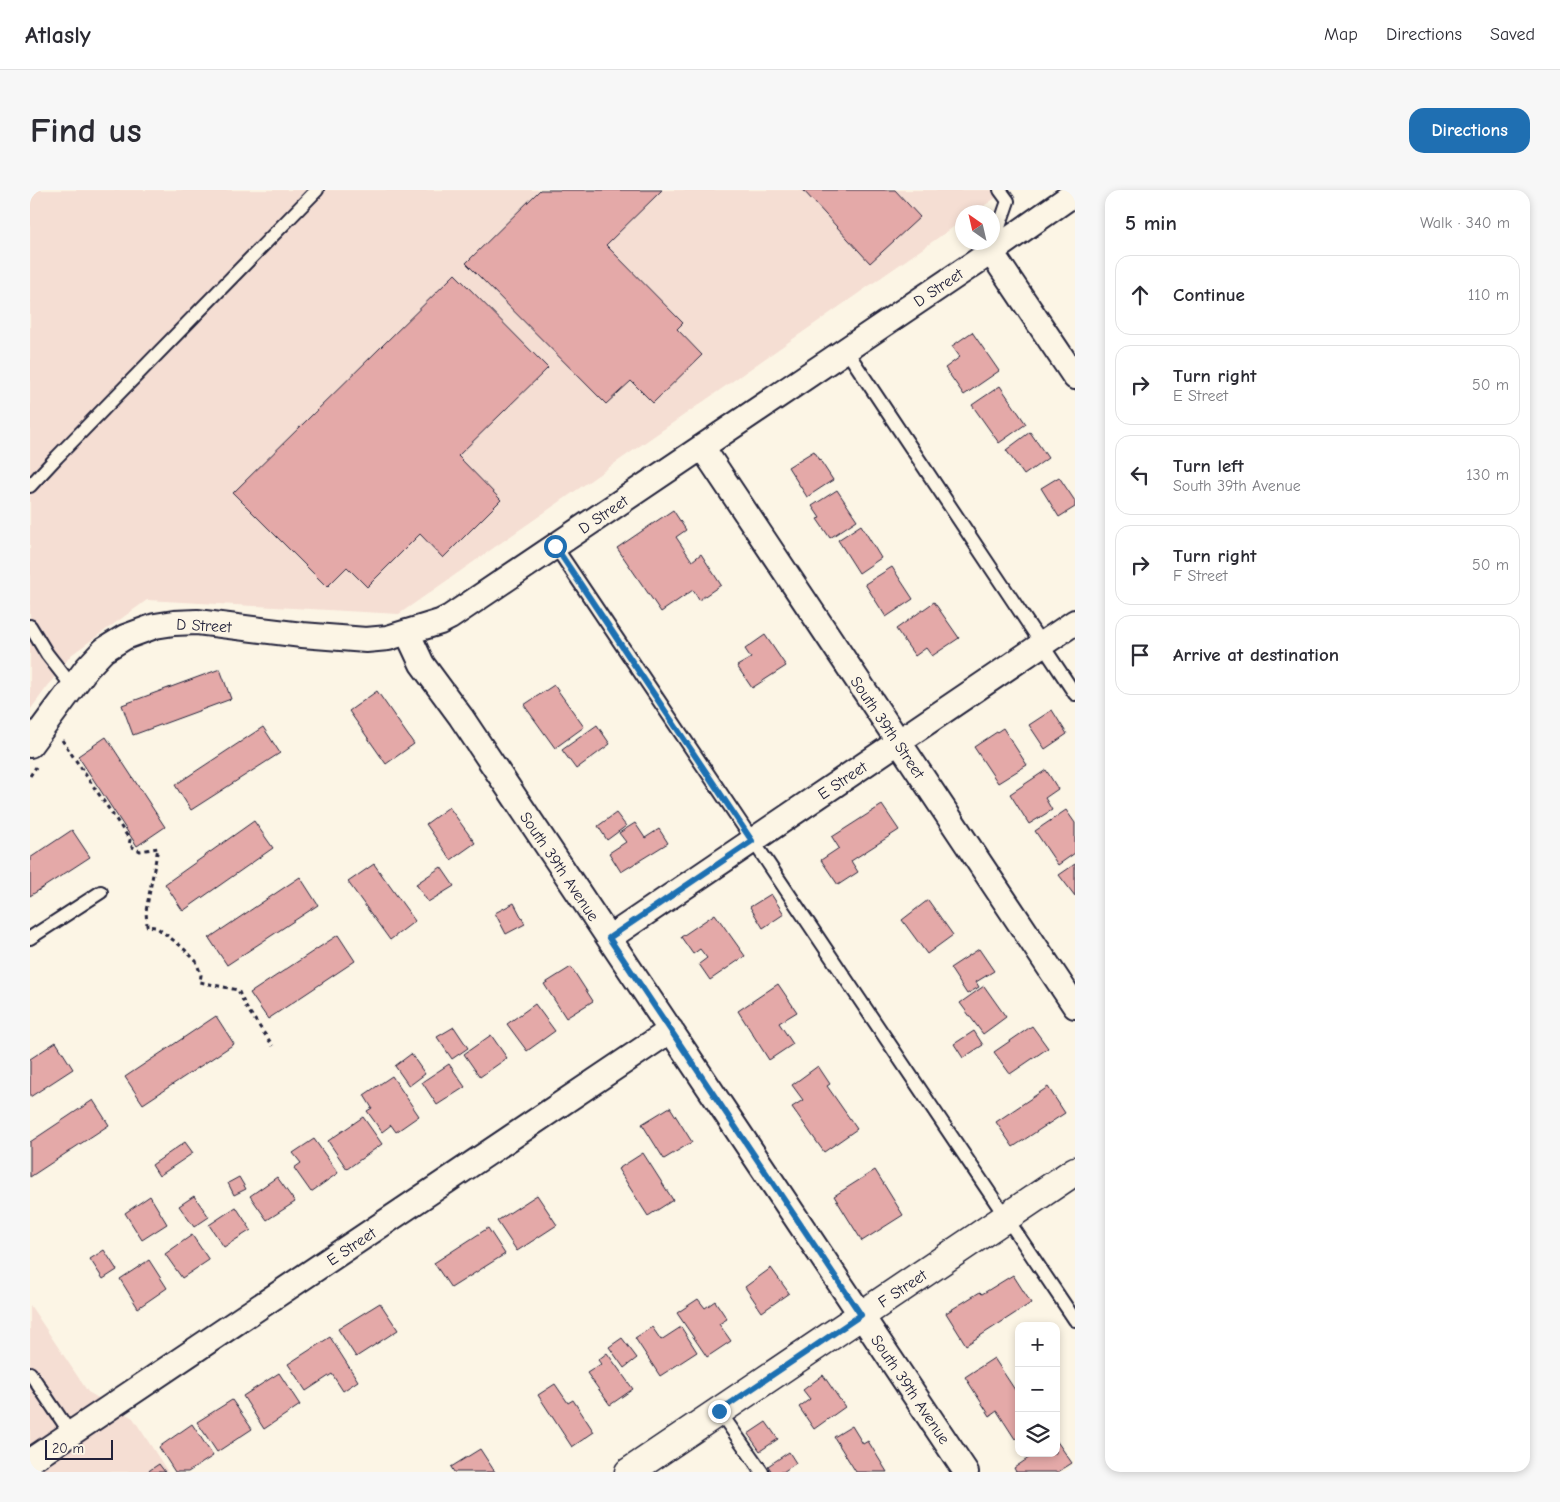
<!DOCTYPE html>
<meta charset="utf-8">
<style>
:root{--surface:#fff;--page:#f7f7f7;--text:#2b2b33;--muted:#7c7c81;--line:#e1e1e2;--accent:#1f6fb2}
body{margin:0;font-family:"Comic Neue",sans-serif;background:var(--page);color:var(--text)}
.controls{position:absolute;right:15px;bottom:15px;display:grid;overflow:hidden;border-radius:10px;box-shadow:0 2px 8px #0003}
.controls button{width:45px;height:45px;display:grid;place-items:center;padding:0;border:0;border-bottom:1px solid var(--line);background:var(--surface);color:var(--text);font:25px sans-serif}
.compass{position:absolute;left:925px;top:15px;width:45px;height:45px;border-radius:50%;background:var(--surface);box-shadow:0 2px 8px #0003;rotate:326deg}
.scale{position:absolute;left:15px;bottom:12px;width:68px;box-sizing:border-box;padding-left:5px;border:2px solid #22223b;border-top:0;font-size:14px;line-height:18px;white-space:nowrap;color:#22223b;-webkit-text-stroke:4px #fcf5e5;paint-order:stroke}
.stop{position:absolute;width:15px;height:15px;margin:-11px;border:4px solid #1f6fb2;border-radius:50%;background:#fff}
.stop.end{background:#1f6fb2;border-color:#fff;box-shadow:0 1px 5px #0008}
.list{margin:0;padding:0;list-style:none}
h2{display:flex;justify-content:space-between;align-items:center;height:65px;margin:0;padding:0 20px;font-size:21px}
h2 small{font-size:16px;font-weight:400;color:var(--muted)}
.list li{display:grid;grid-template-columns:32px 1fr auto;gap:15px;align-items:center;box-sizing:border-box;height:80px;margin:0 10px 10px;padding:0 10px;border:1px solid var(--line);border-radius:15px}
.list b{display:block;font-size:19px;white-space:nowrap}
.list p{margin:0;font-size:16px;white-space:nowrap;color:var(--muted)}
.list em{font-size:16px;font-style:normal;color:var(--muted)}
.icon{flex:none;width:28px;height:28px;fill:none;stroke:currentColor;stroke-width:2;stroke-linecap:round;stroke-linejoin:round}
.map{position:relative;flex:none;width:1045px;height:1282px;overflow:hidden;border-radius:15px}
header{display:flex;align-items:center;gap:30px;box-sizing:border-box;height:70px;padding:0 25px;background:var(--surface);border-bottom:1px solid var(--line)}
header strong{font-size:24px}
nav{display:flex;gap:28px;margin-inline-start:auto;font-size:18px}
.intro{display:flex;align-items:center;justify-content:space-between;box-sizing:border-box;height:120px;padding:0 30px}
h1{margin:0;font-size:35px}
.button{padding:12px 22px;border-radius:15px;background:var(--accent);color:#fff;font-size:18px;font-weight:700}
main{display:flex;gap:30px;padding:0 30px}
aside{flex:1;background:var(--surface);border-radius:15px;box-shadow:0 2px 8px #0003}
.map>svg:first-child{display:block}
.built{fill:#f5ded3}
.building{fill:#e4a9a8;stroke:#22223b}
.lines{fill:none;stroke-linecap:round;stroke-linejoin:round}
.lane-casing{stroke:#22223b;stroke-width:16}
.street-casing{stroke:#22223b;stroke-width:28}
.secondary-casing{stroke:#22223b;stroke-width:31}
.path{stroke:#22223b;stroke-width:3;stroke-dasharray:4 4;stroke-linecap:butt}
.lane{stroke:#fcf5e5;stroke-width:12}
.street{stroke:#fcf5e5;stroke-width:24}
.secondary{stroke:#fcf5e5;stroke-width:28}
.route{stroke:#1f6fb2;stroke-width:6}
.labels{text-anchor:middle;stroke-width:4;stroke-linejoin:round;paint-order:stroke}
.street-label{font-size:16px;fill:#22223b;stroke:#fcf5e5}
</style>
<header>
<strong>Atlasly</strong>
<nav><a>Map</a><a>Directions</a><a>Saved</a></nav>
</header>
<div class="intro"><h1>Find us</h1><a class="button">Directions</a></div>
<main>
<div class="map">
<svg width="1045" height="1282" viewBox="0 0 1045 1282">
<rect width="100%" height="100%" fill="#fcf5e5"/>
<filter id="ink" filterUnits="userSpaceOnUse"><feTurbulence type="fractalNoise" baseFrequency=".02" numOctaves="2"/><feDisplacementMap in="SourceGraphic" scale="10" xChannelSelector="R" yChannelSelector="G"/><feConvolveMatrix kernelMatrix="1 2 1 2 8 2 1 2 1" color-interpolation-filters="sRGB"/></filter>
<g filter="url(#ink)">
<path class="built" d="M0,0H977L945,22H932V31L369,424L117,410L41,465L0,520Z
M0,1115L58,1202L103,1228L138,1282H0Z"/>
<path class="building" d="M510,0H632L576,55L653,133L647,139L672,165L623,213L601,191L576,214L436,73Z
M773,0H865L890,27L840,73Z
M425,84L518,178L428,266L471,310L413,368L390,344L337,397L317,377L297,397L203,303Z
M942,142L969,181L934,205L915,178L930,167L922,156Z
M970,196L996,234L969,253L942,215Z
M1000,242L1018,268L994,285L976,260Z
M784,261L803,290L777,307L758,277Z
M1029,287L1045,311V317L1029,327L1011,298Z
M807,300L827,330L800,348L787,329L790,328L782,316Z
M643,320L656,340L646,347L662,371L671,364L691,395L669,410L663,400L631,422L587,358Z
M831,335L851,368L829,383L808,350Z
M862,377L883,409L856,427L835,394Z
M904,412L929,448L902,466L896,458L885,466L866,439Z
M735,445L756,476L722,498L707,476L721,468L715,459Z
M190,479L201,509L103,545L92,515Z
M524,495L554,537L525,558L494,515Z
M347,501L384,554L356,574L319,521Z
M1022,520L1037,544L1015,559L999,535Z
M567,535L580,554L546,579L532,560Z
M233,537L250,563L161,620L145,595Z
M973,538L997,575L968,593L944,557Z
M76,547L135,637L107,656L48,566Z
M1016,580L1028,599L1015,608L1022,620L999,634L980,604Z
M852,615L869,640L821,671L828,682L808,695L791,670L809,658L802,647Z
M419,617L445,653L421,670L396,634Z
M1036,620L1045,633V663L1028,675L1005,641Z
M586,623L596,636L577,650L568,636Z
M224,631L243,658L153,721L135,694Z
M605,633L615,648L629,639L638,653L591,682L579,663L596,652L589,643Z
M42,640L60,667L0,706V668Z
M344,674L385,731L360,750L318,692Z
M1045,674V706L1029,685Z
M411,677L424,696L398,712L386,694Z
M270,687L288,715L197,775L179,748Z
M741,704L754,724L733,738L720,717Z
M898,710L923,745L897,764L872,730Z
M484,713L495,734L476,744L465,723Z
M685,724L715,766L680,790L669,774L677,768L670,759L663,764L651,747Z
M308,745L325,771L238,829L220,803Z
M949,759L964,781L946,792L949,797L937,804L920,778Z
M541,777L563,811L536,828L514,794Z
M748,794L767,822L749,833L763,854L739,870L708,821Z
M954,796L976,827L953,844L930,813Z
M505,814L525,841L497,861L477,834Z
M186,826L204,854L113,914L95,887Z
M1002,836L1018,858L980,884L964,862Z
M424,837L438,858L422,869L407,847Z
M944,841L953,855L933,868L924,854Z
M461,845L477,868L450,887L434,864Z
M26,852L43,879L0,907V869Z
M381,864L395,884L379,896L365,876Z
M419,874L435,897L407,915L392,892Z
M788,876L800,894L797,896L827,939L794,962L762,917L773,910L762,895Z
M362,886L389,926L366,942L361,935L352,942L337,921L342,918L334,905Z
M1018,897L1035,923L983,957L966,932Z
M63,910L79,935L0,987V952Z
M640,917L662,952L634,969L612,934Z
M333,927L352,954L317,979L298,951Z
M284,949L308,983L281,1002L264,978L271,973L263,963Z
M155,952L163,963L129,986L122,975Z
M613,963L643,1010L618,1026L588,979Z
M845,980L873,1025L832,1051L804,1006Z
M209,987L216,999L204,1005L198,993Z
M247,987L265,1012L237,1030L220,1006Z
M507,1005L527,1035L487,1061L467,1031Z
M120,1006L137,1034L112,1050L95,1023Z
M164,1006L179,1027L164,1037L149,1016Z
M206,1017L221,1040L194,1057L179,1035Z
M458,1038L475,1064L421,1098L404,1073Z
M162,1045L179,1070L152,1088L135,1064Z
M74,1060L87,1080L73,1089L60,1069Z
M119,1070L137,1098L108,1118L90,1089Z
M741,1078L759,1103L732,1122L715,1097Z
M983,1085L1001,1113L936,1155L916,1123L950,1102L952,1104Z
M668,1109L675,1118L685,1111L697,1129L689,1134L701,1151L677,1167L647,1123Z
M350,1113L368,1140L326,1167L308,1139Z
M622,1137L631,1150L651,1137L667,1162L630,1186L605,1148Z
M300,1147L328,1191L313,1201L302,1184L276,1201L258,1174Z
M592,1148L607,1168L594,1178L579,1157Z
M577,1163L603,1199L580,1215L557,1183L571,1174L568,1170Z
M964,1168L989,1206V1246L985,1249L967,1221L960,1226L935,1187Z
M249,1183L270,1215L234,1239L213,1206Z
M793,1185L815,1217L784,1239L769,1217L780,1209L773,1200Z
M525,1194L538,1213L543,1210L564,1242L542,1257L508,1205Z
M202,1210L222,1239L187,1262L167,1232Z
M736,1232L748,1249L730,1261L718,1244Z
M162,1234L183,1266L158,1282H145L129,1257Z
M822,1236L833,1254L838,1251L857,1282H826L804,1247Z
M1026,1250L1042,1273L1028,1282H986L984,1278L1006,1263H1026Z
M450,1259L465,1282H424L421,1277Z
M759,1262L766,1273L753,1282H742L738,1276Z
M129,1274L135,1282H117Z"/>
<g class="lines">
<g class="lane-casing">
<path id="lane" d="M961,60L978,11L970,0
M816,160L1045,504
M0,296L27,267L287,0
M525,356L1045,1130
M0,436L17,464L42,496
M0,748L71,702
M0,1183L41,1244
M689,1221L732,1282"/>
</g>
<g class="street-casing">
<path id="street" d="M961,62L1045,187
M672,257L1045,816
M377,442L392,474L431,527L936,1282
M0,555L57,478L74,460L95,447L125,436L144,433L167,432L272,445L336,450L358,448L410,432L420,427L961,62L1045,3
M579,748L1045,432
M0,1271L641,840"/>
</g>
<g class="secondary-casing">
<path id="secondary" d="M599,1282L1045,981"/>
</g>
<path class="path" d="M32,550L100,650L99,655L110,661L128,658L116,721L117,736L126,737L151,756L166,771L171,785L170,792L208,800L216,817L243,856
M0,586L6,577"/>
<use href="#lane" class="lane"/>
<use href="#street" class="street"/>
<use href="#secondary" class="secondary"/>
</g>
</g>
<g class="lines" filter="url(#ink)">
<path class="route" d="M525,356L722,651L579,748L831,1125L689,1221"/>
</g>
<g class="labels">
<g class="street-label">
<text transform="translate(908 97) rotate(-34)" y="6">D Street</text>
<text transform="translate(573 324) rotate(-34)" y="6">D Street</text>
<text transform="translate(174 435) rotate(3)" y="6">D Street</text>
<text transform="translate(858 537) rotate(56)" y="6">South 39th Street</text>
<text transform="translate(812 590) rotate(-34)" y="6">E Street</text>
<text transform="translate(530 676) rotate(56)" y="6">South 39th Avenue</text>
<text transform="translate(321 1056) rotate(-34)" y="6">E Street</text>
<text transform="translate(872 1098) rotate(-34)" y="6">F Street</text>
<text transform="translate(881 1199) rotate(56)" y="6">South 39th Avenue</text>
</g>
</g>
</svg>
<div class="controls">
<button>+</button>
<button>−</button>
<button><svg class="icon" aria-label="layers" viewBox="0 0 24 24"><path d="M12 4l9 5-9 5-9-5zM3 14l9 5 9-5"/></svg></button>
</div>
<svg class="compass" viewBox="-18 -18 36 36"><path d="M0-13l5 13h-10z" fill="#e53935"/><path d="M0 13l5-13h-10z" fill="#7c7c81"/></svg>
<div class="scale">20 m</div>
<div class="stop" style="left:525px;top:356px"></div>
<div class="stop end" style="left:689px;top:1221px"></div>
</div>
<aside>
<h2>5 min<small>Walk · 340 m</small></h2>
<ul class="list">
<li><svg class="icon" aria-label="ahead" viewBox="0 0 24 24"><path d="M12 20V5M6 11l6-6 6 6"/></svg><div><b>Continue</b></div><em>110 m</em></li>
<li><svg class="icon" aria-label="right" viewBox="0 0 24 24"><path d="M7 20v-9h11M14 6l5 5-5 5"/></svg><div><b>Turn right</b><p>E Street</p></div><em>50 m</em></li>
<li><svg class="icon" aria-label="left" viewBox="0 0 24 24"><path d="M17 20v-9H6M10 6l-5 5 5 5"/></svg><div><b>Turn left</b><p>South 39th Avenue</p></div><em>130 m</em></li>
<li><svg class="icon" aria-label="right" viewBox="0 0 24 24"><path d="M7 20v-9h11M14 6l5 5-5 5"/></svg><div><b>Turn right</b><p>F Street</p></div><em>50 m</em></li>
<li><svg class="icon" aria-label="arrive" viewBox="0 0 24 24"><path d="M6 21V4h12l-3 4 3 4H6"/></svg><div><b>Arrive at destination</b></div></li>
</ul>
</aside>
</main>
